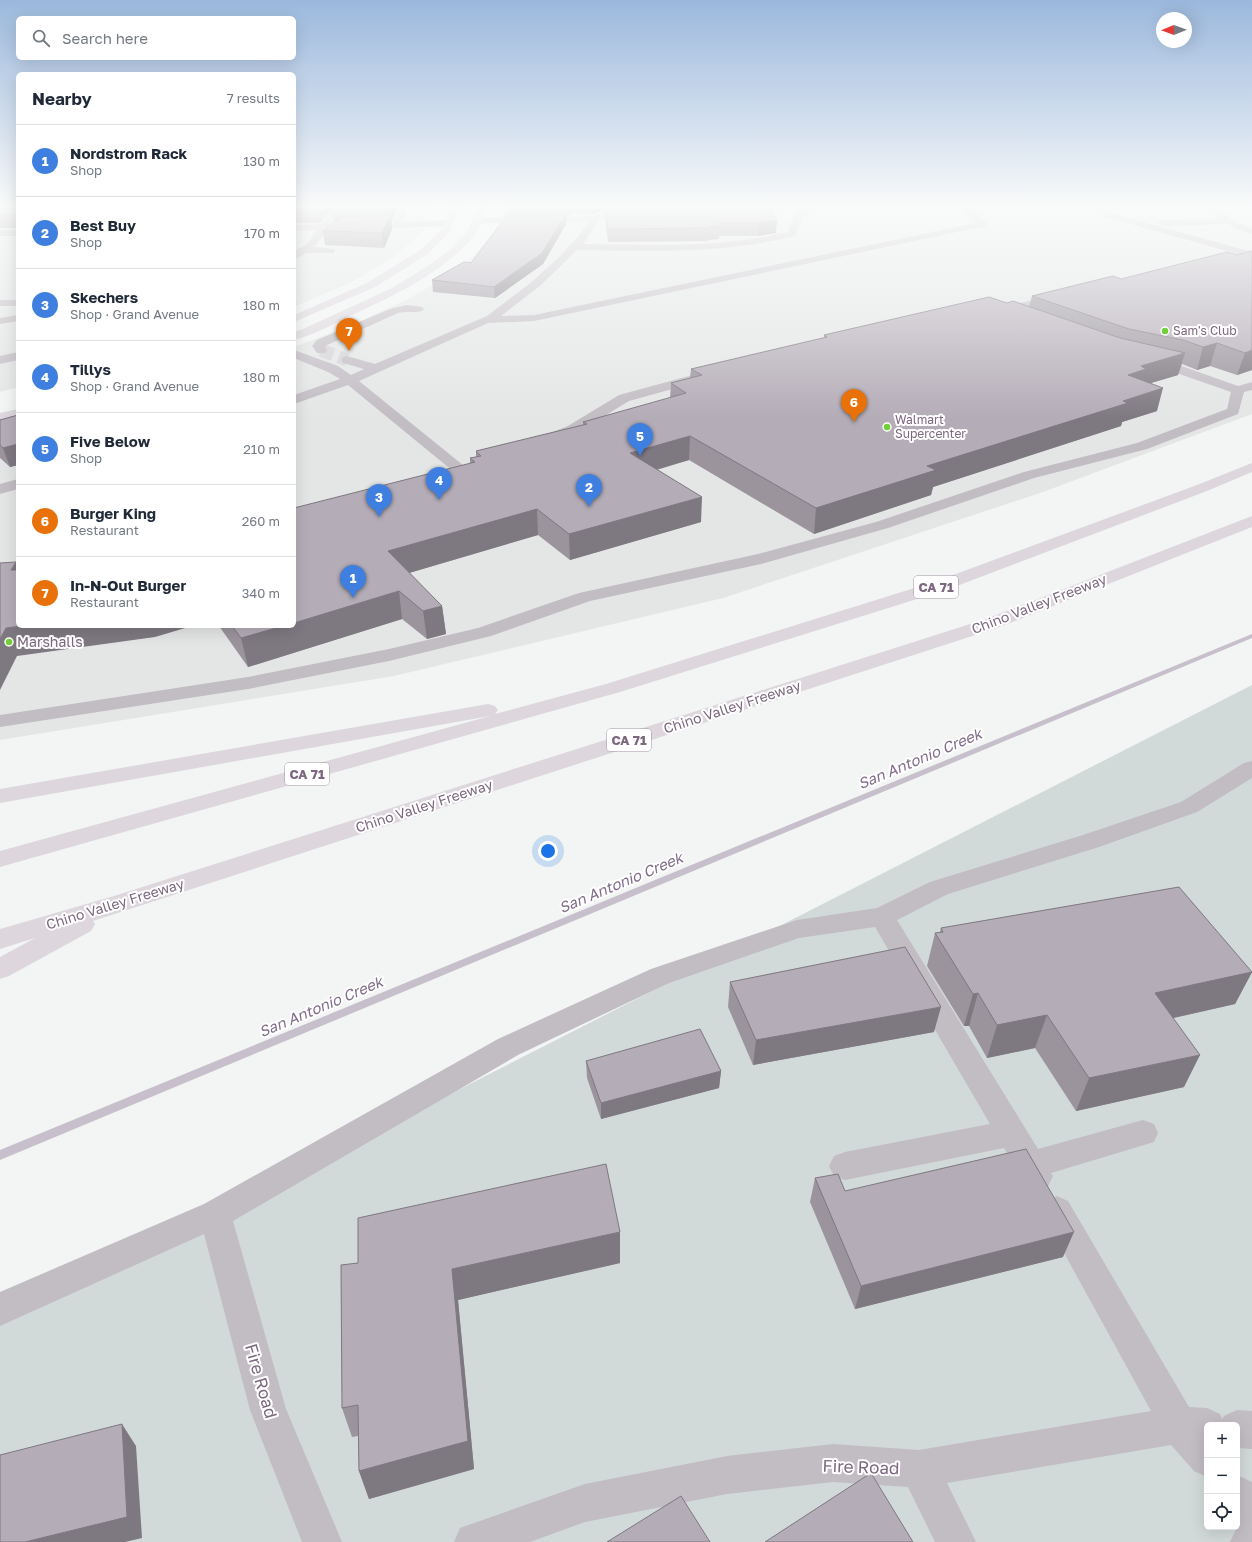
<!DOCTYPE html>
<meta charset="utf-8">
<style>
:root{--surface:#fff;--page:#f6f6f7;--text:#1f2937;--muted:#747a83;--line:#e0e1e3;--accent:#447338}
body{margin:0;font-family:"Golos Text",sans-serif;background:var(--page);color:var(--text)}
.controls{position:absolute;right:12px;bottom:12px;display:grid;overflow:hidden;border-radius:6px;box-shadow:0 4px 16px #0002}
.controls button{width:36px;height:36px;display:grid;place-items:center;padding:0;border:0;border-bottom:1px solid var(--line);background:var(--surface);color:var(--text);font:20px sans-serif}
.compass{position:absolute;left:1156px;top:12px;width:36px;height:36px;border-radius:50%;background:var(--surface);box-shadow:0 4px 16px #0002;rotate:269deg}
.you{position:absolute;left:548px;top:851px;width:14px;height:14px;margin:-10px;border:3px solid #fff;border-radius:50%;background:#1a73e8;box-shadow:0 0 0 6px #1a73e833}
.badge{display:grid;place-items:center;width:26px;height:26px;border-radius:50%;background:var(--accent);color:#fff;font-size:13px;font-weight:700}
.pin{position:absolute;translate:-50% -33px;filter:drop-shadow(0 1px 2px #0008)}
.pin::after{content:'';position:absolute;top:21px;width:14px;height:12px;background:inherit;clip-path:polygon(0 0,100% 0,50% 100%)}
.list{margin:0;padding:0;list-style:none}
h2{display:flex;justify-content:space-between;align-items:center;height:52px;margin:0;padding:0 16px;font-size:17px}
h2 small{font-size:13px;font-weight:400;color:var(--muted)}
.list li{display:grid;grid-template-columns:26px 1fr auto;gap:12px;align-items:center;box-sizing:border-box;height:72px;padding:0 16px;border-top:1px solid var(--line)}
.list b{display:block;font-size:15px;white-space:nowrap}
.list p{margin:0;font-size:13px;white-space:nowrap;color:var(--muted)}
.list em{font-size:13px;font-style:normal;color:var(--muted)}
.icon{flex:none;width:22px;height:22px;fill:none;stroke:currentColor;stroke-width:2;stroke-linecap:round;stroke-linejoin:round}
.map{position:relative;flex:none;width:1252px;height:1542px;overflow:hidden}
.search{position:absolute;background:var(--surface);box-shadow:0 4px 16px #0002;left:16px;top:16px;width:280px;height:44px;display:flex;align-items:center;gap:10px;box-sizing:border-box;padding:0 14px;border-radius:6px;color:var(--muted);font-size:15px}
.panel{position:absolute;background:var(--surface);box-shadow:0 4px 16px #0002;left:16px;top:72px;width:280px;height:556px;border-radius:6px}
.map>svg:first-child{display:block}
.built{fill:#e4e6e5}
.green{fill:#d2d9d9;fill-rule:evenodd}
.lines{fill:none;stroke-linecap:round;stroke-linejoin:round}
.stream{fill:#c7bfcb;fill-rule:evenodd}
.minor-tunnel{stroke:#d4d2d6;stroke-width:13;stroke-dasharray:13 6;stroke-linecap:butt}
.minor{fill:#c2bcc3;fill-rule:evenodd}
.major{fill:#ddd7dd;fill-rule:evenodd}
.highway{fill:#ddd7dd;fill-rule:evenodd}
.wall{fill:#9b949d}
.shaded-wall{fill:#7e7880}
.building{fill:#b4acb7;stroke:#7e7880}
.poi-dot{fill:#72ce39;stroke:#fff;stroke-width:1.5}
.labels{text-anchor:middle;stroke-width:4;stroke-linejoin:round;paint-order:stroke}
.far-poi-label{font-size:12px;fill:#7b687f;stroke:#fff;text-anchor:start}
.shield{fill:#fff;stroke:#a395a5;stroke-width:1}
.shield-label{font-size:13px;font-weight:bold;fill:#7b687f}
.street-label{font-size:14px;fill:#7b687f;stroke:#fff}
.poi-label{font-size:14px;fill:#7b687f;stroke:#fff;text-anchor:start}
.water-label{font-size:15px;font-style:italic;fill:#806e8a;stroke:#fff}
.near-street-label{font-size:17px;fill:#7b687f;stroke:#fff}
</style>
<div class="map">
<svg width="1252" height="1542" viewBox="0 0 1252 1542">
<rect width="100%" height="100%" fill="#f2f5f3"/>
<path class="built" d="M0,204H18V387L0,392Z
M294,204H436L421,233L396,255L354,281L294,307Z
M504,204H1252V414L1043,492L723,598L394,676L0,740V431L18,426V626H294V347L354,324L408,299L444,278L473,256L487,241L498,225Z"/>
<path class="green" d="M1252,685V1542H0V1310L215,1214ZM1207,1425H1237V1527H1207Z"/>
<g class="lines">
<path class="stream" d="M1252,634V638L0,1160V1150Z"/>
<path class="minor-tunnel" d="M321,350L347,360"/>
<path class="minor" d="M333,204H341L330,224L393,222L399,209L367,208L364,207V204H408L409,206L402,222L449,220L454,223L449,226L327,230L314,247L334,249L335,251L334,253H306L294,260V252L307,244L317,230L294,231V225L321,224Z
M808,204H1208L1240,224L1252,228V234L1234,228L1228,224L1162,226L1157,223L1162,220L1220,219L1201,207L1101,208L1111,213L1252,252V258L1105,217L1095,210L1099,208L972,209L986,222L988,224L986,226L534,321L488,323L359,381L469,470L472,473L469,476L464,478L459,476L348,385L294,404V395L340,379L328,372L294,358V350L338,366L351,375L364,369L343,363L341,360L343,357L347,356L375,364L487,316L533,281L559,257L578,237L588,222L478,223L475,222L473,220L475,218L592,216L613,208L634,206L637,207L639,209L637,211L614,214L600,219L583,244C652,245 720,248 788,232L794,216L802,210L740,211L735,208L737,206ZM962,209L976,223L534,315L501,316L541,285L577,250C652,251 721,254 795,236L803,217L814,210Z
M0,230H18V236H0Z
M1059,295L1063,296L1065,298L1063,300L995,314L991,313L989,311L991,309L995,308Z
M0,300H18V306H0Z
M406,305L422,307L424,309L422,311C414,313 406,311 398,313L325,346L327,350L325,353H317L312,346L317,340L390,309Z
M18,315V321L0,324V318Z
M18,352V360L0,364V356Z
M1151,358L1176,364L1238,386L1252,382V390L1244,392L1238,414L1147,449L1034,478L888,528L761,564L590,601L491,636L389,661L248,689L0,727V715L248,677L389,649L478,628L579,593L758,554L876,522L1024,472L1137,443L1227,409L1231,392L1168,370L1147,365L1145,362L1147,359Z
M700,373L705,374L706,377L705,380L629,401L578,432L555,441L550,442L545,441L543,438L545,435L568,426L619,395Z
M18,479V489L0,494V484Z
M1252,761V778L1197,812L1099,847L948,894L897,920L1038,1149L1143,1120L1154,1124L1158,1133L1154,1142L1051,1173L1053,1176L1048,1186L1037,1190L1026,1186L1004,1148L845,1180L834,1176L829,1166L834,1156L845,1152L990,1124L875,927L799,938L669,983L518,1055L233,1221L286,1409L342,1542H302L250,1410L204,1234L0,1326V1292L204,1204L498,1039L651,969L797,920L877,908L930,882L1083,835L1181,802L1244,763Z
M1057,1196L1068,1201L1189,1407L1207,1408L1220,1414L1222,1419L1224,1416L1237,1410L1252,1411V1449L1237,1448V1425H1207V1477L1194,1471L1171,1445L947,1483L976,1542H935L908,1487L833,1482L727,1494L585,1522L530,1542H454L460,1528L585,1484L727,1456L833,1444L919,1450L1151,1411L1041,1211L1046,1201Z
M1237,1475L1252,1482V1542H1230L1237,1527Z"/>
<path class="major" d="M454,204H462L449,232L428,254L375,287L294,322V315L367,283L420,250L442,229Z
M480,204H488C484,214 482,226 475,235C442,274 393,296 348,317C330,326 313,335 294,340V332L303,329L392,288L434,262L453,247L468,230Z
M18,409V417L0,421V413Z"/>
<path class="highway" d="M1252,463V472L1207,491L949,589L620,692L0,867V851L490,716L0,803V789L488,704L495,706L498,710L495,714L606,684L937,581L1197,485Z
M1252,516V527L1000,627L93,921L95,924L91,931L9,976L0,979V957L35,938L0,949V929L114,896L986,619Z"/>
</g>
<path class="wall" d="M0,204H18V228H0Z
M294,204H396L397,210L391,221L392,229L384,248L325,245L323,231L334,222L332,214L330,213L326,214L320,223H294Z
M511,204H603L602,211L592,214L572,213L571,215H566V224L543,264L495,298L433,292L432,280L471,263L510,214V207Z
M769,204L776,233L758,236H719V239L708,240V241L608,242L605,219V206Z
M1252,251V370L1237,375L1210,366L1197,370L1182,364L1178,375L1151,383L1157,411L1122,422L1121,426L933,487L931,495L814,534L689,460L657,470L701,522L570,560L538,535L409,573L442,606L446,634L427,639L402,619L248,667L219,626H294L470,464V458L476,457V451L583,425V422L670,398L671,383L690,378L691,369L824,338V335L1007,303L1029,307L1032,296L1121,279L1237,255Z
M18,415V465L10,467L0,458V420Z
M941,928L1252,972L1235,1004L1174,1018L1184,1087L1076,1111L1035,1048L987,1058L969,1026H964L927,966L935,933L940,932Z
M730,982L934,1032L753,1065L728,1007Z
M586,1061L721,1071L719,1088L601,1119L587,1078Z
M815,1178L845,1191L1063,1257L855,1309L810,1202Z
M620,1232V1263L458,1300L474,1469L369,1499L359,1471L358,1436L352,1437L342,1408L341,1265Z"/>
<path class="shaded-wall" d="M322,204H328L330,213L326,214L320,223L318,209Z
M392,204H396L397,210L392,221L390,207Z
M572,204V213L571,215V206Z
M597,204H603L602,211L592,214V205Z
M566,214V224L543,264L495,298L494,287Z
M391,215L392,229L384,248L382,233Z
M777,220L776,233L758,236L759,223Z
M1217,343L1210,366L1197,370L1203,347Z
M1252,350V370L1237,375L1245,353Z
M1185,353L1178,375L1141,386L1128,375L1141,366Z
M1163,388L1157,411L1122,422L1121,426L933,487L931,495L814,534L816,508L927,466L1123,401Z
M690,436L689,460L630,477V453Z
M18,444V465L10,467L3,448Z
M702,497L701,522L570,560L569,534Z
M537,509L538,535L392,578L388,551Z
M16,562L18,566V590L11,570Z
M399,591L402,619L248,667L241,638L283,626H294V623Z
M442,606L446,634L427,639L423,611Z
M22,626H192L155,637L17,656L0,690V639L6,628Z
M1252,972L1235,1004L1141,1025L1155,993Z
M978,993L969,1026H964L973,994Z
M941,1007L934,1032L753,1065L756,1040Z
M1047,1015L1035,1048L987,1058L997,1025Z
M1200,1055L1184,1087L1076,1111L1089,1078Z
M721,1071L719,1088L601,1119V1103Z
M620,1232V1263L458,1300L474,1469L369,1499L359,1471L452,1269Z
M1074,1232L1063,1257L855,1309L861,1286Z
M122,1424L136,1446L142,1538L125,1542H25Z"/>
<path class="building" d="M0,204H18V216H15L14,215H0Z
M294,204H322L318,209L294,210Z
M334,204H392L390,207L332,209Z
M511,204H597L592,205L572,204L571,206L510,207Z
M618,204H769L777,220L759,223H719L720,226L708,227L709,228L608,229L605,206Z
M508,214H566L542,253L494,287L432,280L464,262L471,263Z
M391,215L382,233L323,231L341,217Z
M1252,251V350L1245,353L1217,343L1203,347L1183,340L1129,329L1032,296L1113,276L1121,279L1227,252L1237,255Z
M989,297L1007,303L1013,301L1120,338L1185,353L1141,366L1146,369L1128,375L1163,388L1123,401L1128,403L927,466L936,470L816,508L690,436L630,453L702,497L569,534L537,509L388,551L442,606L423,611L399,591L294,623V508L475,462L470,458L481,456L476,451L587,424L583,422L686,393L671,383L702,375L691,369L827,337L824,335Z
M18,415V444L3,448L0,445V420Z
M16,562L11,570H18V626H22L6,628L0,639V563Z
M232,626H283L241,638Z
M1179,887L1252,972L1155,993L1200,1055L1089,1078L1047,1015L997,1025L978,993L973,994L935,933L943,932L941,928Z
M905,947L941,1007L756,1040L730,982Z
M700,1029L721,1071L601,1103L586,1061Z
M1026,1149L1074,1232L861,1286L815,1178L838,1174L845,1191Z
M606,1164L620,1232L452,1269L468,1441L359,1471L358,1405L342,1408L341,1265L358,1263V1218Z
M122,1424L127,1517L25,1542H0V1455Z
M871,1473L913,1542H765Z
M681,1496L710,1542H607Z"/>
<linearGradient id="sky" x2="0" y2="1"><stop stop-color="#9bb8dc"/><stop offset="0.49" stop-color="#f9fafa"/><stop offset="1" stop-color="#f9fafa" stop-opacity="0"/></linearGradient>
<rect width="1252" height="419" fill="url(#sky)"/>
<g class="poi-dot">
<circle cx="1165" cy="331" r="4"/>
<circle cx="887" cy="427" r="4"/>
<circle cx="9" cy="642" r="4"/>
</g>
<g class="labels">
<g class="far-poi-label">
<text x="1173" y="335">Sam's Club</text>
<text x="895" y="424">Walmart<tspan x="895" dy="14">Supercenter</tspan></text>
</g>
<g class="shield">
<rect x="914" y="576" width="44" height="22" rx="3"/>
<rect x="607" y="729" width="44" height="22" rx="3"/>
<rect x="285" y="763" width="44" height="22" rx="3"/>
</g>
<g class="shield-label">
<text x="936" y="592">CA 71</text>
<text x="629" y="745">CA 71</text>
<text x="307" y="779">CA 71</text>
</g>
<g class="street-label">
<text transform="translate(1039 604) rotate(-21)" y="5">Chino Valley Freeway</text>
<text transform="translate(732 707) rotate(-18)" y="5">Chino Valley Freeway</text>
<text transform="translate(424 806) rotate(-18)" y="5">Chino Valley Freeway</text>
<text transform="translate(115 904) rotate(-17)" y="5">Chino Valley Freeway</text>
</g>
<g class="poi-label">
<text x="17" y="647">Marshalls</text>
</g>
<g class="water-label">
<text transform="translate(920 759) rotate(-23)" y="5">San Antonio Creek</text>
<text transform="translate(621 883) rotate(-23)" y="5">San Antonio Creek</text>
<text transform="translate(321 1007) rotate(-23)" y="5">San Antonio Creek</text>
</g>
<g class="near-street-label">
<text transform="translate(261 1381) rotate(74)" y="6">Fire Road</text>
<text transform="translate(861 1467) rotate(2)" y="6">Fire Road</text>
</g>
</g>
</svg>
<div class="controls">
<button>+</button>
<button>−</button>
<button><svg class="icon" aria-label="locate" viewBox="0 0 24 24"><circle cx="12" cy="12" r="6"/><path d="M12 2v4M12 18v4M2 12h4M18 12h4"/></svg></button>
</div>
<svg class="compass" viewBox="-18 -18 36 36"><path d="M0-13l5 13h-10z" fill="#e53935"/><path d="M0 13l5-13h-10z" fill="#747a83"/></svg>
<div class="you"></div>
<div class="pin badge" style="left:353px;top:598px;background:#3f7fe0">1</div>
<div class="pin badge" style="left:589px;top:507px;background:#3f7fe0">2</div>
<div class="pin badge" style="left:379px;top:517px;background:#3f7fe0">3</div>
<div class="pin badge" style="left:439px;top:500px;background:#3f7fe0">4</div>
<div class="pin badge" style="left:640px;top:456px;background:#3f7fe0">5</div>
<div class="pin badge" style="left:854px;top:422px;background:#e8710a">6</div>
<div class="pin badge" style="left:349px;top:351px;background:#e8710a">7</div>
<div class="search"><svg class="icon" aria-label="search" viewBox="0 0 24 24"><circle cx="10" cy="10" r="6"/><path d="M15 15l6 6"/></svg>Search here</div>
<section class="panel">
<h2>Nearby<small>7 results</small></h2>
<ul class="list">
<li><span class="badge" style="background:#3f7fe0">1</span><div><b>Nordstrom Rack</b><p>Shop</p></div><em>130 m</em></li>
<li><span class="badge" style="background:#3f7fe0">2</span><div><b>Best Buy</b><p>Shop</p></div><em>170 m</em></li>
<li><span class="badge" style="background:#3f7fe0">3</span><div><b>Skechers</b><p>Shop · Grand Avenue</p></div><em>180 m</em></li>
<li><span class="badge" style="background:#3f7fe0">4</span><div><b>Tillys</b><p>Shop · Grand Avenue</p></div><em>180 m</em></li>
<li><span class="badge" style="background:#3f7fe0">5</span><div><b>Five Below</b><p>Shop</p></div><em>210 m</em></li>
<li><span class="badge" style="background:#e8710a">6</span><div><b>Burger King</b><p>Restaurant</p></div><em>260 m</em></li>
<li><span class="badge" style="background:#e8710a">7</span><div><b>In-N-Out Burger</b><p>Restaurant</p></div><em>340 m</em></li>
</ul>
</section>
</div>
